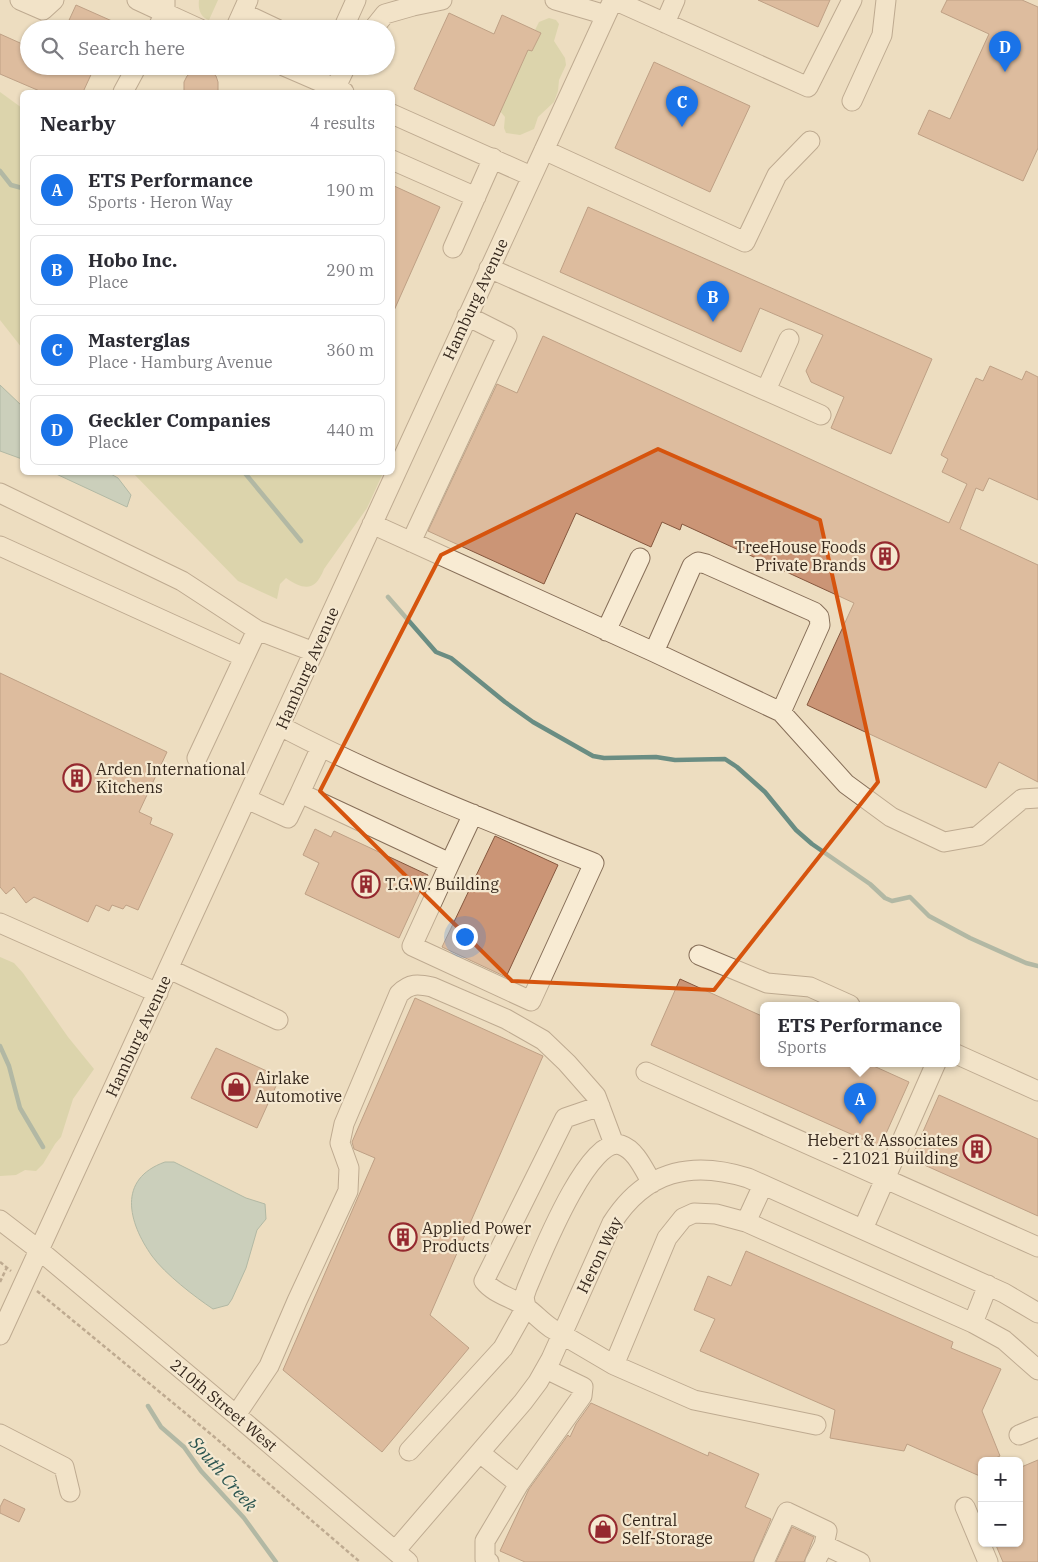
<!DOCTYPE html>
<meta charset="utf-8">
<style>
:root{--surface:#fff;--page:#f7f7f7;--text:#2b2b33;--muted:#7c7c81;--line:#e1e1e2;--accent:#1a73e8}
body{margin:0;font-family:"IBM Plex Serif",serif;background:var(--page);color:var(--text)}
.controls{position:absolute;right:15px;bottom:15px;display:grid;overflow:hidden;border-radius:8px;box-shadow:0 1px 4px #0004}
.controls button{width:45px;height:45px;display:grid;place-items:center;padding:0;border:0;border-bottom:1px solid var(--line);background:var(--surface);color:var(--text);font:25px sans-serif}
.you{position:absolute;left:464px;top:936px;width:18px;height:18px;margin:-12px;border:4px solid #fff;border-radius:50%;background:#1a73e8;box-shadow:0 0 0 8px #1a73e833}
.badge{display:grid;place-items:center;width:32px;height:32px;border-radius:50%;background:var(--accent);color:#fff;font-size:16px;font-weight:700}
.pin{position:absolute;translate:-50% -41px;filter:drop-shadow(0 1px 2px #0008)}
.pin::after{content:'';position:absolute;top:26px;width:18px;height:15px;background:inherit;clip-path:polygon(0 0,100% 0,50% 100%)}
.popup{position:absolute;left:760px;top:1002px;width:200px;height:65px;box-sizing:border-box;display:grid;place-content:center;border-radius:8px;background:var(--surface);filter:drop-shadow(0 1px 4px #0005);font-size:16px;white-space:nowrap;color:var(--muted)}
.popup b{font-size:19px;color:var(--text)}
.popup::after{content:'';position:absolute;left:50%;top:100%;margin-left:-10px;border:10px solid transparent;border-top-color:var(--surface)}
.list{margin:0;padding:0;list-style:none}
h2{display:flex;justify-content:space-between;align-items:center;height:65px;margin:0;padding:0 20px;font-size:21px}
h2 small{font-size:16px;font-weight:400;color:var(--muted)}
.list li{display:grid;grid-template-columns:32px 1fr auto;gap:15px;align-items:center;box-sizing:border-box;height:70px;margin:0 10px 10px;padding:0 10px;border:1px solid var(--line);border-radius:8px}
.list b{display:block;font-size:19px;white-space:nowrap}
.list p{margin:0;font-size:16px;white-space:nowrap;color:var(--muted)}
.list em{font-size:16px;font-style:normal;color:var(--muted)}
.icon{flex:none;width:28px;height:28px;fill:none;stroke:currentColor;stroke-width:2;stroke-linecap:round;stroke-linejoin:round}
.map{position:relative;flex:none;width:1038px;height:1562px;overflow:hidden}
.search{position:absolute;background:var(--surface);box-shadow:0 1px 4px #0004;left:20px;top:20px;width:375px;height:55px;display:flex;align-items:center;gap:12px;box-sizing:border-box;padding:0 18px;border-radius:28px;color:var(--muted);font-size:19px}
.panel{position:absolute;background:var(--surface);box-shadow:0 1px 4px #0004;left:20px;top:90px;width:375px;height:385px;border-radius:8px}
.map>svg:first-child{display:block}
.green{fill:#c7cb94}
.water{fill:#a3bfb6;stroke:#6a8d83}
.lines{fill:none;stroke-linecap:round;stroke-linejoin:round}
.stream{stroke:#6a8d83;stroke-width:4.5}
.building{fill:#cb9576;stroke:#85573e}
.minor-casing{stroke:#866e58;stroke-width:21}
.path{stroke:#866e58;stroke-width:2.5;stroke-dasharray:4 2.5;stroke-linecap:butt}
.minor{stroke:#f8ebd3;stroke-width:19}
.marked{fill:none;stroke:#d6540e;stroke-width:4;stroke-linejoin:round}
.labels{text-anchor:middle;stroke-width:4.5;stroke-linejoin:round;paint-order:stroke}
.street-label{font-size:16px;fill:#36281d;stroke:#f5e8d0}
.poi-label{font-size:16px;fill:#36281d;stroke:#f5e8d0;text-anchor:start}
.water-label{font-size:18px;font-style:italic;fill:#2c5651;stroke:#f5e8d0}
</style>
<div class="map">
<svg width="1038" height="1562" viewBox="0 0 1038 1562">
<rect width="100%" height="100%" fill="#edddc0"/>
<path class="green" d="M199,0H218L209,20C200,17 198,9 199,0Z
M549,18L556,20L559,24L554,41L565,58L566,65L559,80L558,91L554,102L538,117L534,129L520,135L506,133L504,128L505,117L500,111L528,50L532,51L541,33L535,30L539,22Z
M0,92L22,108V348L0,320Z
M353,473L354,474L357,473H383L367,508L324,569C315,592 304,590 286,578L280,584L277,599L238,581L133,473Z
M0,957L14,963L23,973L68,1037L94,1069L73,1099L61,1137L55,1144L43,1164L36,1171L25,1170L16,1175L0,1176Z"/>
<path class="water" d="M0,385L22,406V459L0,451Z
M54,473H109L118,478L131,495L127,507Z
M165,1162H174L246,1198L265,1204L266,1219L257,1230L246,1268L232,1299L228,1305L213,1309C195,1297 165,1274 152,1256C128,1222 117,1179 165,1162Z"/>
<g class="lines">
<path class="stream" d="M0,171L11,185L22,188
M244,472L301,541
M388,597L436,652L451,658L505,702L533,722L593,756L604,758L656,757L675,760L725,759L737,767L765,792L796,830L812,844L870,884L885,898L892,901L910,897L929,916L970,938L1026,963L1038,966
M0,1046L9,1066L20,1108L43,1147
M148,1406L161,1427L184,1447L201,1471L244,1518L276,1562"/>
</g>
<path class="building" d="M758,0H830L818,27Z
M947,0H1022L1038,7V148L1023,181L918,134L929,110L950,119L989,34L941,12Z
M76,5L130,29H65Z
M449,13L494,34L502,15L541,33L532,51L528,50L494,126L414,89Z
M0,34L29,47V66H95L83,92H42L0,74Z
M654,62L750,106L710,192L615,148Z
M203,68L209,70L216,76L218,82V92H184V82L187,76L194,70Z
M392,185L440,207L392,315Z
M588,207L932,359L891,454L831,428L844,397L811,382L806,371L823,335L760,308L741,352L560,272Z
M543,336L949,523L967,484L942,472L948,459L941,455L976,378L983,381L990,366L1022,380L1026,371L1038,377V500L989,478L983,491L976,488L960,529L1038,565V782L999,762L986,788L807,705L854,603L682,524L680,530L662,522L651,547L576,513L544,584L428,531L497,384L517,393Z
M0,673L167,752L139,812L152,818L150,824L173,834L138,910L126,905L123,909L112,905L109,911L96,905L88,922L34,897L26,903L14,887L6,894L0,887Z
M315,829L331,837L334,831L428,875L399,938L305,894L319,863L303,855Z
M495,836L558,865L506,977L442,947Z
M680,979L764,1017V1063H867L909,1082L880,1147L651,1045Z
M415,998L543,1056L430,1315L469,1348L382,1452L283,1370L375,1158L354,1149L352,1142Z
M216,1048L280,1077L257,1128L191,1098Z
M939,1095L1038,1139V1216L911,1159Z
M746,1251L953,1342L951,1348L1001,1369L982,1411L1000,1456L989,1461H982V1477L907,1444L904,1451L830,1438L835,1410L700,1351L715,1319L694,1310L708,1276L731,1286Z
M591,1403L708,1456L709,1452L759,1474L745,1507L771,1519L753,1562H525L500,1551L529,1489L568,1435L570,1437L576,1424Z
M1038,1460V1562H1003L995,1543H1019V1468Z
M4,1499L25,1509L19,1522L0,1513V1507Z
M792,1527L814,1537L804,1562H776Z"/>
<g class="lines">
<g class="minor-casing">
<path id="minor" d="M20,0L43,10L54,0
M137,0L165,13L157,29
M165,0V13L200,29
M555,0L606,15
M614,0L808,87L852,0
M243,13L277,29
M665,23L675,0
M235,29L248,0
M343,29L356,0
M373,29L385,14L413,6L442,0
M284,66L344,92
M335,89L346,66
M123,92L137,66
M852,101L882,35L886,0
M392,114L531,176
M544,150L745,242L777,175L810,141
M392,160L476,197
M453,248L493,158
M489,268L821,415
M766,390L789,339
M0,493L182,581L257,630L314,652
M372,524L654,652L781,712L846,784L891,817L944,842L978,836L1022,799L1038,798
M411,542L507,336L467,316
M0,546L244,657
M606,631L640,558
M654,652L692,566L698,562L706,564L814,612L819,617L820,625L781,712
M197,758L257,630
M300,793L321,747
M247,799L288,818L300,793L450,863L412,946L531,1001L594,863C488,821 381,779 280,726
M450,863L473,814
M0,923L158,993
M699,955L767,983L810,987L850,1005
M169,969L278,1020
M956,1054L1038,1091
M646,1072L1038,1247
M600,1106L565,1118L484,1281C495,1295 513,1297 527,1308C535,1314 542,1322 551,1328L614,1365L667,1238L683,1218L694,1213L716,1214L746,1222
M763,1185L746,1222L973,1323L988,1285
M0,1220L39,1250L236,1415L408,1562
M863,1229L936,1063
M973,1323L1004,1340L1038,1370
M0,1335L613,0
M614,1365L694,1400L816,1425
M236,1415L269,1366L297,1301L348,1191L349,1168L340,1143L344,1124L399,994C410,983 418,984 432,987L506,1019L543,1040L567,1063L596,1096L614,1144
M0,1434L64,1467L70,1492
M1019,1435L1038,1427
M409,1451L503,1348L526,1307L524,1297L527,1288C538,1263 588,1134 621,1145C636,1150 644,1170 652,1183
M480,1453L519,1484L485,1541V1559L489,1562
M519,1484L582,1396L583,1387L546,1369
M965,1507L988,1562
M395,1551L523,1402L538,1382L551,1359L612,1223C645,1171 691,1160 748,1178L1004,1293L1038,1313
M764,1562L787,1512L827,1531L824,1545L860,1562
M815,1562L824,1545"/>
</g>
<path class="path" d="M0,1262L11,1271
M0,1282L7,1267
M37,1291L212,1435L360,1562"/>
<use href="#minor" class="minor"/>
</g>
<path d="M0 0H1038V1562H0ZM658,449L820,520L878,782L714,990L512,981L320,791L441,555Z" fill="#edddc0" fill-opacity=".55" fill-rule="evenodd"/>
<path class="marked" d="M658,449L820,520L878,782L714,990L512,981L320,791L441,555Z"/>
<defs>
<g id="building-ring" transform="scale(1.4375)"><circle r="9.5" fill="#f5e8d0" stroke="#95292f" stroke-width="1.5"/><path d="M-4-6H4V6H1V3H-1V6H-4ZM-2.5-4.3h1.7v1.8h-1.7ZM.8-4.3h1.7v1.8H.8ZM-2.5-1h1.7V.8h-1.7ZM.8-1h1.7V.8H.8Z" fill="#95292f"/></g>
<g id="shop-ring" transform="scale(1.4375)"><circle r="9.5" fill="#f5e8d0" stroke="#95292f" stroke-width="1.5"/><path d="M-5-2.5h2.3a2.7 3.5 0 0 1 5.4 0H5L5.5 6h-11ZM-1.5-2.5h3a1.5 2.3 0 0 0-3 0Z" fill="#95292f"/></g>
</defs>
<g fill-rule="evenodd">
<use href="#building-ring" x="885" y="556"/>
<use href="#building-ring" x="77" y="778"/>
<use href="#building-ring" x="366" y="884"/>
<use href="#shop-ring" x="236" y="1087"/>
<use href="#building-ring" x="977" y="1149"/>
<use href="#building-ring" x="403" y="1237"/>
<use href="#shop-ring" x="603" y="1529"/>
</g>
<g class="labels">
<g class="street-label">
<text transform="translate(475 299) rotate(-65)" y="6">Hamburg Avenue</text>
<text transform="translate(307 668) rotate(-66)" y="6">Hamburg Avenue</text>
<text transform="translate(138 1036) rotate(-65)" y="6">Hamburg Avenue</text>
<text transform="translate(599 1255) rotate(-64)" y="6">Heron Way</text>
<text transform="translate(224 1405) rotate(40)" y="6">210th Street West</text>
</g>
<g class="poi-label">
<text x="866" y="553" text-anchor="end">TreeHouse Foods<tspan x="866" dy="18">Private Brands</tspan></text>
<text x="96" y="775">Arden International<tspan x="96" dy="18">Kitchens</tspan></text>
<text x="385" y="890">T.G.W. Building</text>
<text x="255" y="1084">Airlake<tspan x="255" dy="18">Automotive</tspan></text>
<text x="958" y="1146" text-anchor="end">Hebert &amp; Associates<tspan x="958" dy="18">- 21021 Building</tspan></text>
<text x="422" y="1234">Applied Power<tspan x="422" dy="18">Products</tspan></text>
<text x="622" y="1526">Central<tspan x="622" dy="18">Self-Storage</tspan></text>
</g>
<g class="water-label">
<text transform="translate(223 1474) rotate(49)" y="6">South Creek</text>
</g>
</g>
</svg>
<div class="controls">
<button>+</button>
<button>−</button>
</div>
<div class="you"></div>
<div class="pin badge" style="left:860px;top:1124px">A</div>
<div class="popup"><b>ETS Performance</b>Sports</div>
<div class="pin badge" style="left:713px;top:322px">B</div>
<div class="pin badge" style="left:682px;top:127px">C</div>
<div class="pin badge" style="left:1005px;top:72px">D</div>
<div class="search"><svg class="icon" aria-label="search" viewBox="0 0 24 24"><circle cx="10" cy="10" r="6"/><path d="M15 15l6 6"/></svg>Search here</div>
<section class="panel">
<h2>Nearby<small>4 results</small></h2>
<ul class="list">
<li><span class="badge">A</span><div><b>ETS Performance</b><p>Sports · Heron Way</p></div><em>190 m</em></li>
<li><span class="badge">B</span><div><b>Hobo Inc.</b><p>Place</p></div><em>290 m</em></li>
<li><span class="badge">C</span><div><b>Masterglas</b><p>Place · Hamburg Avenue</p></div><em>360 m</em></li>
<li><span class="badge">D</span><div><b>Geckler Companies</b><p>Place</p></div><em>440 m</em></li>
</ul>
</section>
</div>
